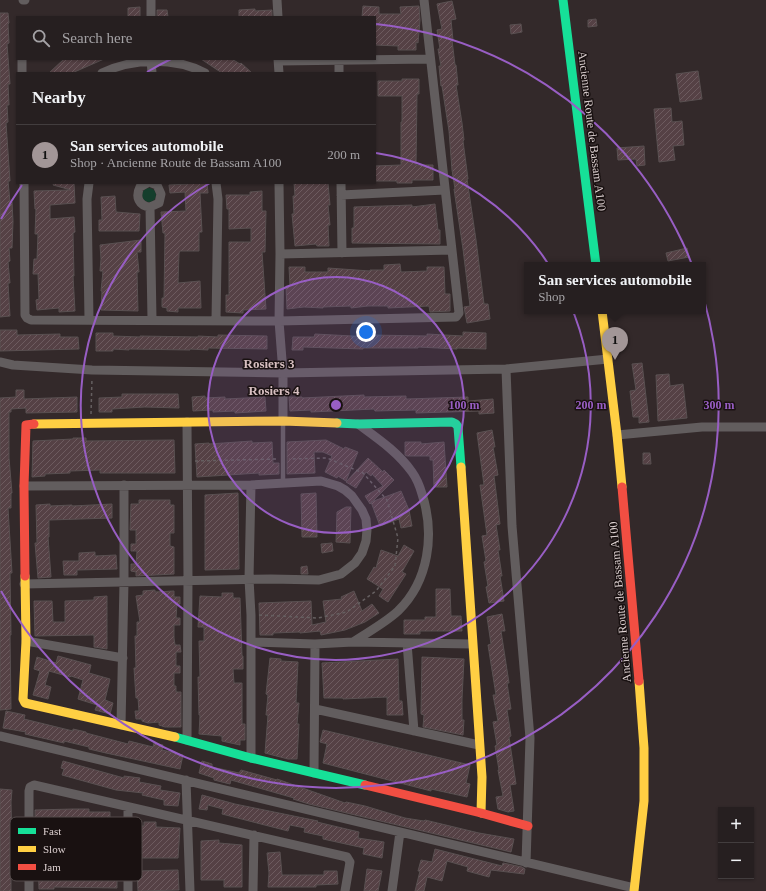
<!DOCTYPE html>
<meta charset="utf-8">
<style>
:root{--surface:#261f20;--page:#2e2729;--text:#f1f3f6;--muted:#a4a2a5;--line:#423d3e;--accent:#a29697}
body{margin:0;font-family:"Times New Roman",serif;background:var(--page);color:var(--text)}
.controls{position:absolute;right:12px;bottom:12px;display:grid;overflow:hidden;border-radius:0px;box-shadow:0 1px 3px #0004}
.controls button{width:36px;height:36px;display:grid;place-items:center;padding:0;border:0;border-bottom:1px solid var(--line);background:var(--surface);color:var(--text);font:20px sans-serif}
.you{position:absolute;left:366px;top:332px;width:14px;height:14px;margin:-10px;border:3px solid #fff;border-radius:50%;background:#1a73e8;box-shadow:0 0 0 6px #1a73e833}
.badge{display:grid;place-items:center;width:26px;height:26px;border-radius:50%;background:var(--accent);color:#111;font-size:13px;font-weight:700}
.pin{position:absolute;translate:-50% -33px;filter:drop-shadow(0 1px 2px #0008)}
.pin::after{content:'';position:absolute;top:21px;width:14px;height:12px;background:inherit;clip-path:polygon(0 0,100% 0,50% 100%)}
.popup{position:absolute;left:524px;top:262px;width:182px;height:52px;box-sizing:border-box;display:grid;place-content:center;border-radius:0px;background:var(--surface);filter:drop-shadow(0 1px 3px #0005);font-size:13px;white-space:nowrap;color:var(--muted)}
.popup b{font-size:15px;color:var(--text)}
.popup::after{content:'';position:absolute;left:50%;top:100%;margin-left:-8px;border:8px solid transparent;border-top-color:var(--surface)}
.list{margin:0;padding:0;list-style:none}
h2{display:flex;justify-content:space-between;align-items:center;height:52px;margin:0;padding:0 16px;font-size:17px}
h2 small{font-size:13px;font-weight:400;color:var(--muted)}
.list li{display:grid;grid-template-columns:26px 1fr auto;gap:12px;align-items:center;box-sizing:border-box;height:60px;padding:0 16px;border-top:1px solid var(--line)}
.list b{display:block;font-size:15px;white-space:nowrap}
.list p{margin:0;font-size:13px;white-space:nowrap;color:var(--muted)}
.list em{font-size:13px;font-style:normal;color:var(--muted)}
.icon{flex:none;width:22px;height:22px;fill:none;stroke:currentColor;stroke-width:2;stroke-linecap:round;stroke-linejoin:round}
.map{position:relative;flex:none;width:766px;height:891px;overflow:hidden}
.search{position:absolute;background:var(--surface);box-shadow:0 1px 3px #0004;left:16px;top:16px;width:360px;height:44px;display:flex;align-items:center;gap:10px;box-sizing:border-box;padding:0 14px;border-radius:0px;color:var(--muted);font-size:15px}
.panel{position:absolute;background:var(--surface);box-shadow:0 1px 3px #0004;left:16px;top:72px;width:360px;height:112px;border-radius:0px}
.map>svg:first-child{display:block}
.green{fill:#143e2c}
.building{fill:url(#building-hatch);stroke:#595051}
.lines{fill:none;stroke-linecap:round;stroke-linejoin:round}
.path{stroke:#655f60;stroke-width:1.5;stroke-dasharray:3 3;stroke-linecap:butt}
.lane{stroke:#625d5e;stroke-width:4.5}
.street{stroke:#625d5e;stroke-width:9}
.fast{stroke:#16e098;stroke-width:9}
.slow{stroke:#ffcf43;stroke-width:9}
.jam{stroke:#f24e42;stroke-width:9}
.ring{fill:none;stroke:#985ec4;stroke-width:2}
.labels{text-anchor:middle;stroke-width:3;stroke-linejoin:round;paint-order:stroke}
.street-label{font-size:12px;fill:#ddd1d1;stroke:#191111}
.neighbourhood-label{font-size:13px;font-weight:bold;fill:#d7bfc0;stroke:#191111}
.key{fill:#191111;stroke:#544b4b;stroke-width:1}
.key-label{font-size:11px;fill:#ddd1d1}
.centre{fill:#985ec4;stroke:#191111;stroke-width:2}
.ring-label{font-size:12px;text-anchor:middle;font-weight:bold;fill:#985ec4;stroke:#191111;stroke-width:3;stroke-linejoin:round;paint-order:stroke}
</style>
<div class="map">
<svg width="766" height="891" viewBox="0 0 766 891">
<defs>
<pattern id="building-hatch" width="6" height="6" patternUnits="userSpaceOnUse"><rect width="6" height="6" fill="#554145"/><path d="M-1 1l2-2M0 6l6-6M5 7l2-2" fill="none" stroke="#6d5b5f"/></pattern>
</defs>
<rect width="100%" height="100%" fill="#33292a"/>
<path class="green" d="M142 195a7 7 0 1 1 14 0a7 7 0 1 1-14 0Z"/>
<path class="building" d="M452,1L456,19L451,20L453,40H452L455,65H456L458,85H456L462,123L464,140L463,141L468,179H467L476,240L484,304H488L490,319L467,323L464,307L470,306L463,249L454,189H455L452,170L449,131L442,86H441L439,66H441L438,49H440L437,30L442,29L437,4Z
M363,6L379,7V14H401L400,7L419,6L420,20L418,43L416,42V50H398V46L375,45V17H362Z
M140,7V17H128V8Z
M255,9V11L272,10V17H239V10Z
M157,10H167L168,17H157Z
M0,13H8L9,23L8,24L9,43L7,44L10,84H8L9,105H7L8,122L6,123L10,181H8L10,202H12L13,221L12,248H9L10,261L8,262L10,283H8L10,316L0,317Z
M596,19L597,26L588,27V20Z
M521,24L522,32L511,34L510,25Z
M64,59H104L72,73H49Z
M201,59H232L240,64L241,63L252,73H222Z
M698,71L702,99L680,102L676,74Z
M402,79H419V94H417L416,165H433V180H412V183H397V181H375V166L401,165V122H402V96H378V81H402Z
M671,108L672,122L682,121L684,145L673,146L675,160L659,162L654,109Z
M644,146L645,165L637,166L636,159L618,160L617,148Z
M54,183H74L75,203L50,205V219L74,217L75,232L73,233L74,276H73L75,311L59,312V308L37,310L36,300L39,299L38,274H33L34,259H37L38,234H35L36,209H35L34,191L71,190L53,185Z
M187,183H207L208,193H200L202,232H199V251H180L179,253L178,283L200,281L201,308H178V312L167,311V308L162,307V298H164L165,233H163L161,212L186,211L185,192L170,193L169,185L188,184Z
M294,183H328L330,205H328L330,225H328L329,246H317L316,244L295,246L292,214H294L293,196H295Z
M262,191V211H266L265,252H262L266,309L243,310V313L226,312V295H229V242H251V228L229,229V209H227L226,195H250V192Z
M115,196L116,212L140,214L139,231H99V220H102L101,197Z
M435,204L438,230H440V244L352,243V228H354V207L412,205V207Z
M141,240V252H137L139,272H137L138,311L101,310L102,291H101L103,271H100L101,259L100,245Z
M687,248L689,257L668,261L666,253Z
M400,264L401,272L427,271V267H444L445,294H450V311L430,312L429,306L388,308V306H368L351,308V306L323,307V308L304,307L287,309L286,286H290L289,267H305V272H328V268L370,271V270H384V265Z
M0,330H17V335L60,334V337H78L79,349L0,351Z
M463,332L486,333V349L457,348V349L418,347V348H363V349L303,347V350H292L293,337H314L315,334L371,337V335L427,336V334L463,336Z
M96,333H113V336L140,337V336L198,337V336L218,337V335L267,336V349L208,348V350L190,349V350L129,349V350L113,349V351H96Z
M642,363L649,422L639,423V417H633L630,391L636,390L632,364Z
M669,374L670,386L683,384L687,418L658,421L656,375Z
M16,390H24V399L77,397V412L26,413V408L11,409V412H9V458L12,493H11V508H8L12,573H10L11,635H10L11,709L0,710V398L16,397Z
M122,394H178L179,408L145,407L112,409V412H99V398L122,397Z
M364,395V397L406,396V399L468,397V401L493,399L494,413L479,414V411L416,413V410L375,411L374,409L311,412V410L290,411L289,397H302V398Z
M205,396V398L225,397V399L265,397L266,411L235,413V411L213,412V410L193,411L192,397Z
M492,430L495,447H493L498,475L494,476L500,524L496,525L500,550H498L502,576H500L504,601L489,603L486,587L488,586L484,562L486,561L482,536L487,535L480,485H484L477,433Z
M73,438H86V441L174,440L175,473H100V470L70,471V473L45,474V476L32,477L33,441L73,439Z
M326,440L344,449L345,447L358,452L346,481L338,476L337,478L325,472L332,456L323,452H314L315,473L287,474V442Z
M252,441V443L272,442L273,463H279V474L259,475V473L197,477L195,444L209,443V444Z
M405,442H421V444L444,442L447,487H434L433,460H430V456H407L405,455Z
M643,453H650L651,464H643Z
M368,458L383,472L384,470L394,480L370,504L365,496L383,486L372,474L371,476L366,472L356,488L346,482Z
M401,491L409,510L412,526L401,528L399,519L380,526L371,502Z
M238,493L239,569L205,570V495Z
M316,493L317,537H302L301,494Z
M139,500H170V505H174V533H170V546L174,547V574L136,576V572L131,571V564H136L137,551H131V544H136V530H130L131,504H139Z
M50,504V506L72,505V506L112,504V518L49,520V537H48L51,577L38,578L35,543H37L36,505Z
M346,507H351L350,543L336,542L337,512Z
M332,543L333,551L322,553L321,544Z
M404,545L414,551L402,572L406,574L388,602L379,596L383,589L367,579L374,567L376,568L381,550L398,556Z
M95,552V556L116,555L117,569L77,570V575H64L63,561H79V553Z
M307,566L308,574H301V567Z
M436,589H450L451,616H461L462,631H420V634H404V620H425V617H436Z
M155,590V592L174,591V597H180V604H177L176,618H180V625H174V638L175,645H180L181,652H176V666H180V673H174V686H176V692H181V727H165L159,725V722L148,723L142,721V719H136L135,711H139L138,698H136L134,668H136L135,636H137V622H140L136,596L143,595V591Z
M354,591L362,611L372,604L379,613L365,622L345,630L321,635L320,631L300,633V632L273,633V635H260L259,603L311,601L312,625L326,622L323,601L342,599L341,597Z
M222,593H233V598H240L242,656H243V669H233L234,683H242V724H245V740H240V745L222,741V736L199,734L200,715H199L198,677H200L199,641H204V627H198L200,596L222,597Z
M107,596V649L94,647V635L35,636L34,601H52L53,622H65V601L94,600V597Z
M502,614L505,631H501L509,683H507L511,709L507,710L511,736L509,737L516,784L510,785L514,811L508,812L498,809L496,797L503,796L498,770H499L495,746L497,745L493,722L498,721L493,695H496L488,645L491,644L487,617Z
M58,656L91,665L89,673L110,679L105,700L113,703L110,714L95,710L97,705L78,699L83,680L71,676L70,677L49,671L45,685L51,687L48,699L33,695L40,671L34,669L37,657L56,663Z
M422,657L464,659L462,699V720H464L463,735L423,727L424,715L421,714Z
M270,658L281,659V661L298,662L296,703H299L297,724H299L297,759H288L265,753L268,715H266L268,695L266,694Z
M398,659L399,701H402L403,715H387V697L343,699V698H324L322,663Z
M6,711L25,715L24,719L73,731V729L86,732V733L128,744L129,741L153,747L154,743L163,745L162,750L183,755L180,769L106,753L89,749V747L64,741V743L25,734L26,732L3,728Z
M323,730L470,765L466,783L470,784L467,797L431,789V791L323,763L327,744L320,742Z
M63,761L124,778V776L140,778L139,782L161,786L160,790L180,793L178,806L164,805V800L142,795L143,793L116,790L62,775L64,769L61,768Z
M202,761L212,764V767L239,773L241,770L277,780V779L345,803L346,802L365,806L405,818L424,821L425,820L479,833L514,839L511,852L309,804L293,799L294,798L231,780L230,784L214,780V778L199,773Z
M0,789L12,790L11,802L12,846H11V891H0Z
M202,795L235,804L318,821L317,822L359,832L358,838L384,842L382,858L363,854L364,848L323,839V836L304,832L305,828L290,825L288,831L222,814L223,809L208,805L207,810L199,809Z
M73,809H89V812H110V825H94V823H35V810Z
M144,822H156V827L180,828L178,858H135V826H144Z
M219,840V843L242,845V887H224V880H201V841Z
M435,849L502,866L503,863L522,867L525,869L524,874L491,870L489,877L467,871L468,867L447,861L442,881L427,877L424,891H415L420,871H418L421,860L432,862Z
M280,852L282,875H324V871H337L338,884L316,885V887H268L269,873L267,853Z
M38,854L117,855V888L54,887V889H39Z
M367,869L382,871L378,891H364Z
M178,870L179,890L138,891L137,871Z"/>
<g class="lines">
<path class="path" d="M91,414L92,378
M195,461L278,459
M259,615L318,618L347,612L376,591L395,566L398,538L387,500L363,473L327,458L289,459"/>
<path class="lane" d="M283,423V483"/>
<path class="street" d="M23,0H25
M277,0L278,17
M151,17V0
M151,59L152,73
M278,59L279,73
M339,59V73
M279,61L430,59
M22,73V59
M102,73C133,58 174,57 205,73
M24,183L25,315L27,318L31,320L279,321L456,317L459,313L424,0
M89,183L87,199L89,319
M147,183L140,187C135,197 139,206 150,207L159,203L161,194L157,185L152,183
M216,183L218,199L216,320
M279,183L280,254L279,321L283,373V421
M341,183L342,253
M341,195L445,190
M150,207L152,319
M280,254L452,250
M0,362L13,365L92,370L283,373L506,369L608,359
M506,369L512,526L530,738L526,863
M187,422L188,580L187,740
M617,435L702,427H766
M24,584L271,579L319,580L341,574L355,563L362,553L366,541L367,530L366,519L362,510L352,496L345,490L338,486L321,481L251,485L24,486
M26,641L123,658
M251,642L315,644L353,642L472,644
M353,642C368,632 385,623 398,611C429,581 435,534 422,494C420,487 417,479 412,472C398,452 377,438 358,424
M407,643L414,731
M315,709L479,745
M121,725L124,582V485
M0,736L634,888
M251,758V615L249,579L251,485
M314,773L315,644
M186,780L190,891
M128,807V891
M29,840L128,839
M29,891V791L30,787L34,785L347,857L350,862L345,891
M253,891L254,835
M392,891L400,832"/>
<path class="fast" d="M563,0L596,265
M337,423L358,424L452,422L456,424L458,427L461,467
M175,737L251,758L365,785"/>
<path class="slow" d="M602,311L617,435L622,487
M34,424L283,421L337,423
M461,467L482,777L481,813
M25,576L26,641L23,699L25,703L175,737
M634,891L644,801V748L639,681"/>
<path class="jam" d="M622,487L639,681
M25,576L24,486L26,425L34,424
M365,785L481,813L528,826"/>
</g>
<circle cx="336" cy="405" r="128" fill="#985ec4" fill-opacity=".12"/>
<g class="ring">
<circle cx="336" cy="405" r="128"/>
<path d="M376 153A255 255 0 1 1 210 183"/>
<path d="M1 219A383 383 0 0 1 22 185M147 72A383 383 0 0 1 171 59M376 24A383 383 0 1 1 1 591"/>
</g>
<g class="labels">
<g class="street-label">
<text transform="translate(592 131) rotate(83)" y="4">Ancienne Route de Bassam A100</text>
<text transform="translate(620 602) rotate(-95)" y="4">Ancienne Route de Bassam A100</text>
</g>
<g class="neighbourhood-label">
<text x="269" y="368">Rosiers 3</text>
<text x="274" y="395">Rosiers 4</text>
</g>
</g>
<rect x="10" y="817" width="132" height="64" rx="6" class="key"/>
<rect x="18" y="828" width="18" height="6" fill="#16e098"/>
<rect x="18" y="846" width="18" height="6" fill="#ffcf43"/>
<rect x="18" y="864" width="18" height="6" fill="#f24e42"/>
<g class="key-label">
<text x="43" y="835">Fast</text>
<text x="43" y="853">Slow</text>
<text x="43" y="871">Jam</text>
</g>
<circle cx="336" cy="405" r="6" class="centre"/>
<g class="ring-label">
<text x="464" y="409">100 m</text>
<text x="591" y="409">200 m</text>
<text x="719" y="409">300 m</text>
</g>
</svg>
<div class="controls">
<button>+</button>
<button>−</button>
</div>
<div class="you"></div>
<div class="pin badge" style="left:615px;top:360px">1</div>
<div class="popup"><b>San services automobile</b>Shop</div>
<div class="search"><svg class="icon" aria-label="search" viewBox="0 0 24 24"><circle cx="10" cy="10" r="6"/><path d="M15 15l6 6"/></svg>Search here</div>
<section class="panel">
<h2>Nearby<small></small></h2>
<ul class="list">
<li><span class="badge">1</span><div><b>San services automobile</b><p>Shop · Ancienne Route de Bassam A100</p></div><em>200 m</em></li>
</ul>
</section>
</div>
